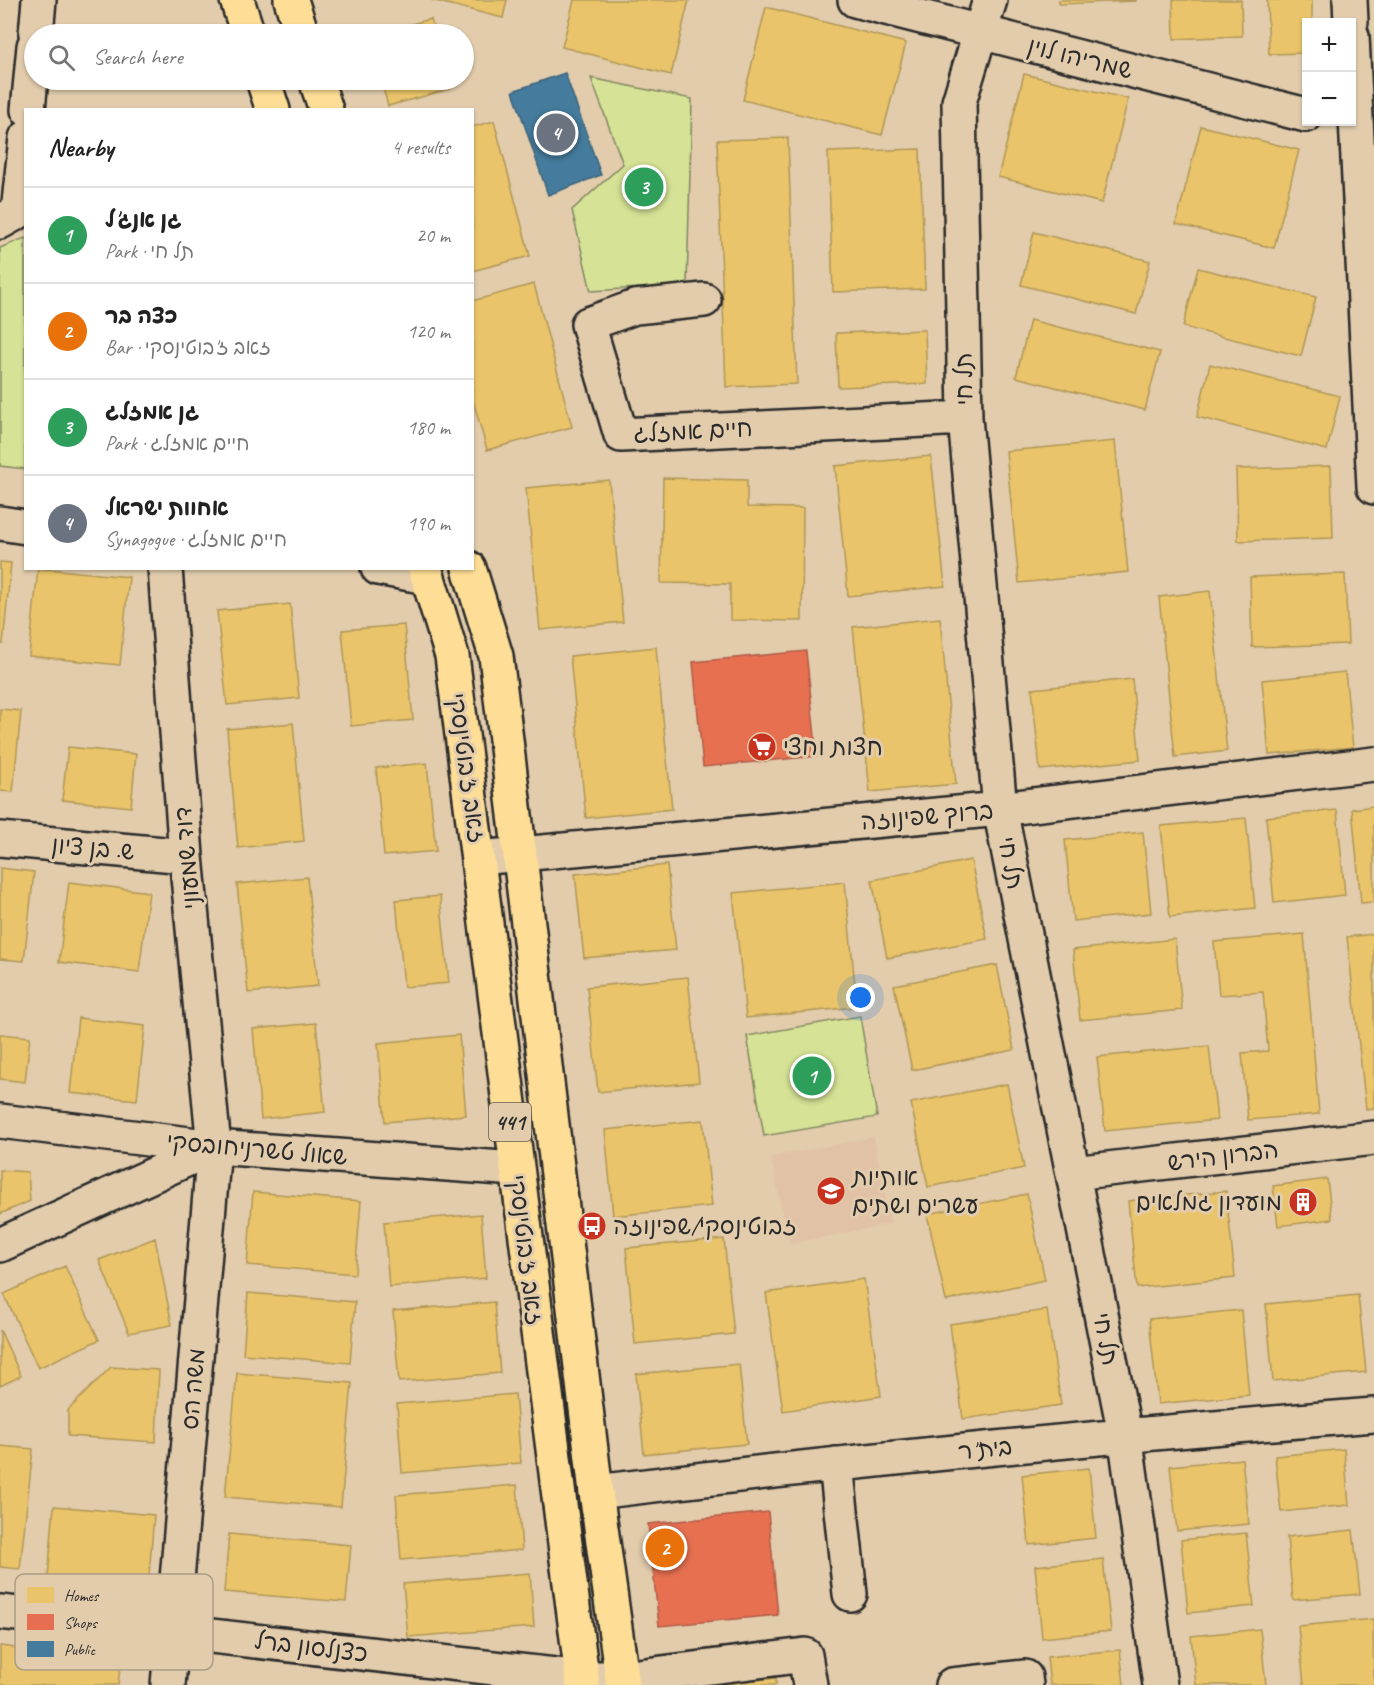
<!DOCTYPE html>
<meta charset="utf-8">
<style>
:root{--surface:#fff;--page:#f6f6f6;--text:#222;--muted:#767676;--line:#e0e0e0;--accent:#111827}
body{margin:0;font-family:Caveat,"Playpen Sans Hebrew",sans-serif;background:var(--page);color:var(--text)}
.controls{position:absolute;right:18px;top:18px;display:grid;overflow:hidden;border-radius:0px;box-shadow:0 2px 4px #0004}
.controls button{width:54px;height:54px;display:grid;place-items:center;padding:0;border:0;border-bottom:2px solid var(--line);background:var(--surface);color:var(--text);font:30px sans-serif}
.you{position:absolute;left:861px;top:998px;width:21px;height:21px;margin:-15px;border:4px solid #fff;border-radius:50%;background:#1a73e8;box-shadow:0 0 0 9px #1a73e833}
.badge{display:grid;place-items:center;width:39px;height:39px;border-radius:50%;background:var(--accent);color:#fff;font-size:20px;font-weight:700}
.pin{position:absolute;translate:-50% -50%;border:3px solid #fff;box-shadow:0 2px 6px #0006}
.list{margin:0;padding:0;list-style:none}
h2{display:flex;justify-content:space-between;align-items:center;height:78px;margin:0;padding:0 24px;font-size:26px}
h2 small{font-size:20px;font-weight:400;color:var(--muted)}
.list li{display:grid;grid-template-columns:39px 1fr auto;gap:18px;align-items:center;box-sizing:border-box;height:96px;padding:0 24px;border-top:2px solid var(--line)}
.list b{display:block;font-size:22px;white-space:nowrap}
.list p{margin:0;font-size:20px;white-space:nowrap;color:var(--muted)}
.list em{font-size:20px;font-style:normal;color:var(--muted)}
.icon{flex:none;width:33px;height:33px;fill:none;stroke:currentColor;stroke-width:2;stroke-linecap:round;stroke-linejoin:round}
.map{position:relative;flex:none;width:1374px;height:1685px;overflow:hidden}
.search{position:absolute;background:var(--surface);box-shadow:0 2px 4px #0004;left:24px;top:24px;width:450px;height:66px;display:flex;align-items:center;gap:15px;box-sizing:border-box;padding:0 21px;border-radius:33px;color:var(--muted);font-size:22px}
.panel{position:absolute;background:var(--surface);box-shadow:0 2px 4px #0004;left:24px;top:108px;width:450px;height:462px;border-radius:0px}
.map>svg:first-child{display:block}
.built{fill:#e2c2a6}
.green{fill:#d6e295;stroke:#808660;stroke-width:1.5}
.homes{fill:#e9c46a;stroke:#b09657;stroke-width:1.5}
.shops{fill:#e76f51;stroke:#af5b46;stroke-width:1.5}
.public{fill:#457b9d;stroke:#3d637b;stroke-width:1.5}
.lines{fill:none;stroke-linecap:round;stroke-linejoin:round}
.minor-casing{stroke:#2b2b2b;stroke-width:38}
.major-casing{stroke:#2b2b2b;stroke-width:38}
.minor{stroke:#e2ccac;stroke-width:33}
.major{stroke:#fede96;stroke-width:33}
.labels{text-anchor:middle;stroke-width:6;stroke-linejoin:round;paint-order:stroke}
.shield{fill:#e2ccac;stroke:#625b52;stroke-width:1.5}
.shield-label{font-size:22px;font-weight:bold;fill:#2b2b2b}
.street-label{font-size:24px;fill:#2b2b2b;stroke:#e2ccac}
.poi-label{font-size:24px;fill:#2b2b2b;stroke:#e2ccac;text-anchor:start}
.key{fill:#e2ccac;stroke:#ab9c85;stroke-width:1.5}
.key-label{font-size:16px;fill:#2b2b2b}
</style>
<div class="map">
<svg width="1374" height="1685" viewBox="0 0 1374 1685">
<rect width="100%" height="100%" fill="#e2ccac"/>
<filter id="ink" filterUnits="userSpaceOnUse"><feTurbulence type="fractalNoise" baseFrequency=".0167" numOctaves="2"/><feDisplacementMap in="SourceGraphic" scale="12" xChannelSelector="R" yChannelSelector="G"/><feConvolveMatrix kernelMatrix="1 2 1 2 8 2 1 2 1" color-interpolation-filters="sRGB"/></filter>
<g filter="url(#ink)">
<path class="built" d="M874,1137L891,1224L789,1244L771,1157Z"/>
<path class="green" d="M591,78L692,99L687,285L591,291L572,210L623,164Z
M25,238V469L0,466V248Z
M860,1016L877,1117L764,1136L747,1036Z"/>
<path class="homes" d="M431,0H507L503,18Z
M574,0H689L671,75L562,47Z
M1059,0H1136V1L1059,4Z
M1173,0H1241L1242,36L1174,39Z
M1267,0H1312V22H1306V53L1269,54Z
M766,7L906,43L882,135L743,100Z
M431,19L435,34H372Z
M1024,74L1128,99L1102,203L998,177Z
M381,80H447L450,89L388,106Z
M494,121L530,256L472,271V127Z
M1201,126L1299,150L1274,248L1176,224Z
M788,138L797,384L726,387L717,140Z
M920,149L925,289L833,292L828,152Z
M1034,232L1150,261L1136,314L1021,285Z
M1198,268L1316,297L1301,356L1183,327Z
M534,284L572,427L487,450L472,397V301Z
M1030,320L1160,352L1145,410L1016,377Z
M925,330L927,384L838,387L836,333Z
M1210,364L1340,396L1327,450L1197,417Z
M1115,441L1128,572L1019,583L1006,451Z
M931,456L945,586L848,596L835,466Z
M1331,466L1333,538L1238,541L1236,469Z
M663,478L747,480V507L803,508L802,621L730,620V584L661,583Z
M609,480L623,622L540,630L526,488Z
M0,562L11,563L3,644H0Z
M38,568L129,577L120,665L29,656Z
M1345,574L1348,644L1252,647L1250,577Z
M1210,591L1227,751L1175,757L1159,597Z
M290,604L299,698L227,705L217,611Z
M940,618L956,784L870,792L853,627Z
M404,625L413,720L351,726L342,630Z
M656,647L672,809L586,818L570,656Z
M1345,672L1353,747L1269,755L1262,680Z
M1132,679L1140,760L1040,770L1032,689Z
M0,709L21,711L13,792L0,791Z
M293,723L304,841L238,848L227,729Z
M68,747L136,754L131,807L62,800Z
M427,763L436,851L384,856L376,768Z
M1374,806V902L1361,903L1352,809Z
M1337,810L1345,895L1274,903L1266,817Z
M1246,818L1255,908L1170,917L1161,826Z
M1143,832L1151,913L1073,921L1065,840Z
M971,860L987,939L887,958L872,880Z
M667,865L676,950L584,958L575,874Z
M0,868L34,872L24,961L0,959Z
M307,877L318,986L248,993L237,884Z
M69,882L149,892L139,972L59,962Z
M845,882L857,1007L746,1018L733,893Z
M440,896L449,983L404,987L396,900Z
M1304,934L1319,1114L1248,1120L1242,1053L1268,1051L1263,992L1219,995L1214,942Z
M1374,934V1108L1366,1109L1347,937Z
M1175,939L1182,1010L1080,1020L1073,950Z
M997,965L1014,1050L912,1070L894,985Z
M688,977L699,1082L598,1092L587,987Z
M78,1018L145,1026L137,1100L70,1093Z
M316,1023L325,1112L261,1119L253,1029Z
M0,1034L30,1037L25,1082L0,1079Z
M459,1035L466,1115L385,1122L378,1043Z
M1209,1046L1217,1120L1105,1131L1097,1057Z
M1007,1084L1024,1168L928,1187L911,1103Z
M703,1120L712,1206L613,1216L605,1130Z
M0,1170L28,1172L30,1201L0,1214Z
M1327,1179L1332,1219L1278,1226L1273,1186Z
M1226,1191L1235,1278L1137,1288L1128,1201Z
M253,1192L361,1201L355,1274L247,1265Z
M1027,1194L1045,1280L946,1301L927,1214Z
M481,1214L486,1278L389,1287L384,1222Z
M155,1238L172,1325L129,1333L99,1260Z
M724,1239L734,1334L635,1344L626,1248Z
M65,1266L99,1340L38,1368L4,1294Z
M864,1279L881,1396L783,1411L766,1293Z
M248,1293L355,1302L350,1363L243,1354Z
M1358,1295L1366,1372L1273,1381L1266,1304Z
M494,1302L500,1373L399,1382L393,1311Z
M1047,1310L1061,1405L963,1419L950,1324Z
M1241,1310L1249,1395L1158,1404L1149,1319Z
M0,1330L21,1376L0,1386Z
M739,1364L747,1444L644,1454L636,1374Z
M111,1367L159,1370L156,1442L68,1436V1410Z
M237,1373L352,1383L341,1507L225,1497Z
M515,1394L521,1463L402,1473L397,1404Z
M0,1446L33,1449L20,1569L0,1567Z
M1344,1449L1349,1505L1281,1512L1275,1456Z
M1242,1459L1249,1524L1177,1531L1170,1466Z
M1089,1468L1096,1538L1029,1545L1022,1475Z
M517,1485L522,1550L401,1560L396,1495Z
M54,1506L154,1515L148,1587L48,1578Z
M1353,1530L1360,1594L1293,1600L1287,1537Z
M1246,1533L1254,1606L1188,1613L1181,1540Z
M229,1534L351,1545L346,1602L224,1592Z
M1103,1559L1111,1631L1042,1638L1035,1566Z
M530,1573L534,1627L408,1637L403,1584Z
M1373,1619L1374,1685H1304L1298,1626Z
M1260,1629L1266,1685H1196L1191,1636Z
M0,1646L121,1661L118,1685H0Z
M1120,1650L1124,1685H1050L1047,1657Z
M776,1678V1685H711Z"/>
<path class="shops" d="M806,651L817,756L703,767L693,662Z
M768,1512L778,1615L659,1626L648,1524Z"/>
<path class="public" d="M565,73L601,175L548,195L513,91Z"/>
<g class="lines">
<g class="minor-casing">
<path id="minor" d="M855,0L1306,115
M990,0L959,102L965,418L1000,809L1125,1434L1160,1685
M1350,0L1351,22
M36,34L39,0
M1352,36L1374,487
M28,110L34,46
M0,222L18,212L26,138
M704,300L635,307L588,324L621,435L965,418
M0,523L26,527
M165,568L186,856L214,1147L168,1685
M378,568L427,577
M0,839L186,856
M479,858L1000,809L1374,764
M0,1121L214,1147L516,1169
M1073,1173L1374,1138
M0,1245L214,1147
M836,1464L850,1594
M596,1492C855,1460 1114,1435 1374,1415
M0,1612L582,1678H622L805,1655L810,1685
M952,1685L1025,1677L1026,1685"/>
</g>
<g class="major-casing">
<path id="major" d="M237,0L248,34
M291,0L302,34
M263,80L273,110
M316,80L326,110
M425,568L452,656L583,1685
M469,568L496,656L596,1492L623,1685"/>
</g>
<use href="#minor" class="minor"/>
<use href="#major" class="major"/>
</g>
</g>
<defs>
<g id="supermarket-disc" transform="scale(1.5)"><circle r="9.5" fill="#c8321e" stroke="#e2ccac"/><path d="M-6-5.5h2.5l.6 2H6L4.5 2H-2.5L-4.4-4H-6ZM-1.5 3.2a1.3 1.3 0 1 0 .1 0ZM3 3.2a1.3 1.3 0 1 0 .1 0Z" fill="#fff"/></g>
<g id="school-disc" transform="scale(1.5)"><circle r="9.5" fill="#c8321e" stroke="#e2ccac"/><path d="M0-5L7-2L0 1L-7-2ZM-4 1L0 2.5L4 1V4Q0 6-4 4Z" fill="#fff"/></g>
<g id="building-disc" transform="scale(1.5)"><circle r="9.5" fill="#c8321e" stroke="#e2ccac"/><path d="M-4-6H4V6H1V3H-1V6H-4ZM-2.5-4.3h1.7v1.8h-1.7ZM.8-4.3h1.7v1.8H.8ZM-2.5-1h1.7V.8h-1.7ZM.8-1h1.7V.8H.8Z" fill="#fff"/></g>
<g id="bus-disc" transform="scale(1.5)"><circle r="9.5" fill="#c8321e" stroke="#e2ccac"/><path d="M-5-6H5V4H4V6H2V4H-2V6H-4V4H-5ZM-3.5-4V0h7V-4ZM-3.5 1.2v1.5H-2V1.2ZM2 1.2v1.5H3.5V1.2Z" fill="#fff"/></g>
</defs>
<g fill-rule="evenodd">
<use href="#supermarket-disc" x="762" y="747"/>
<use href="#school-disc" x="831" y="1191"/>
<use href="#building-disc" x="1303" y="1202"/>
<use href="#bus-disc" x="592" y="1226"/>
</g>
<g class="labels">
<rect class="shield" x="489" y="1103" width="42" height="38" rx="4.5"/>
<g class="shield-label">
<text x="510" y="1130">441</text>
</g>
<g class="street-label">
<text transform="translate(1080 58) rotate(14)" y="8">שמריהו לוין</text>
<text transform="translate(964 379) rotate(-91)" y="8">תל חי</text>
<text transform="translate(693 431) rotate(-3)" y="8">חיים אמזלג</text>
<text transform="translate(467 768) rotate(82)" y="8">זאב ז'בוטינסקי</text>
<text transform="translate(927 816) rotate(-5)" y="8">ברוך שפינוזה</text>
<text transform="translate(93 848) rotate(5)" y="8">ש. בן ציון</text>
<text transform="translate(187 858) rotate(-95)" y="8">דוד שמעוני</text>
<text transform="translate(1011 863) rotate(79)" y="8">תל חי</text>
<text transform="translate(257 1149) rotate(5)" y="8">שאול טשרניחובסקי</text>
<text transform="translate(1223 1156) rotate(-7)" y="8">הברון הירש</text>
<text transform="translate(526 1250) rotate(83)" y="8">זאב ז'בוטינסקי</text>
<text transform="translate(1106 1339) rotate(79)" y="8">תל חי</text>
<text transform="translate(193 1389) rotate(-85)" y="8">משה הס</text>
<text transform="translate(985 1449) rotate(-6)" y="8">בית"ר</text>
<text transform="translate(311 1647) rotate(7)" y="8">כצנלסון ברל</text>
</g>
<g class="poi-label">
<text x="783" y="755">חצות וחצי</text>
<text x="852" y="1185">אותיות<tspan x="852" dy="28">עשרים ושתים</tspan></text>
<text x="1282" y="1210" text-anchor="end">מועדון גמלאים</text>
<text x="613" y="1234">זבוטינסקי/שפינוזה</text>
</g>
</g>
<rect x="15" y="1574" width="198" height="96" rx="9" class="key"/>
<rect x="27" y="1587" width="27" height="16" fill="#e9c46a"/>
<rect x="27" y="1614" width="27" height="16" fill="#e76f51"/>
<rect x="27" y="1641" width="27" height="16" fill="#457b9d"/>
<g class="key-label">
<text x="64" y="1601">Homes</text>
<text x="64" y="1628">Shops</text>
<text x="64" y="1655">Public</text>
</g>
</svg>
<div class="controls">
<button>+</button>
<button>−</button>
</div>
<div class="you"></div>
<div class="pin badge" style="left:812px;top:1076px;background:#2e9e5b">1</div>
<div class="pin badge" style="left:665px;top:1548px;background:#e8710a">2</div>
<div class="pin badge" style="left:644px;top:187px;background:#2e9e5b">3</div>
<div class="pin badge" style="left:556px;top:133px;background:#6b7280">4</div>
<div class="search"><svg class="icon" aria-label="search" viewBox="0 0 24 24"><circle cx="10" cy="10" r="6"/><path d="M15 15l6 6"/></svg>Search here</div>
<section class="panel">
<h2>Nearby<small>4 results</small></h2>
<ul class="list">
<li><span class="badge" style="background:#2e9e5b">1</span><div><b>גן אנג'ל</b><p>Park · תל חי</p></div><em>20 m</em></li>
<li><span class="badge" style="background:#e8710a">2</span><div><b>כצה בר</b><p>Bar · זאב ז'בוטינסקי</p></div><em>120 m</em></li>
<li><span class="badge" style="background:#2e9e5b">3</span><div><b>גן אמזלג</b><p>Park · חיים אמזלג</p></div><em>180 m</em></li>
<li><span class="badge" style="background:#6b7280">4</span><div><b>אחוות ישראל</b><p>Synagogue · חיים אמזלג</p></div><em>190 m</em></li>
</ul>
</section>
</div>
